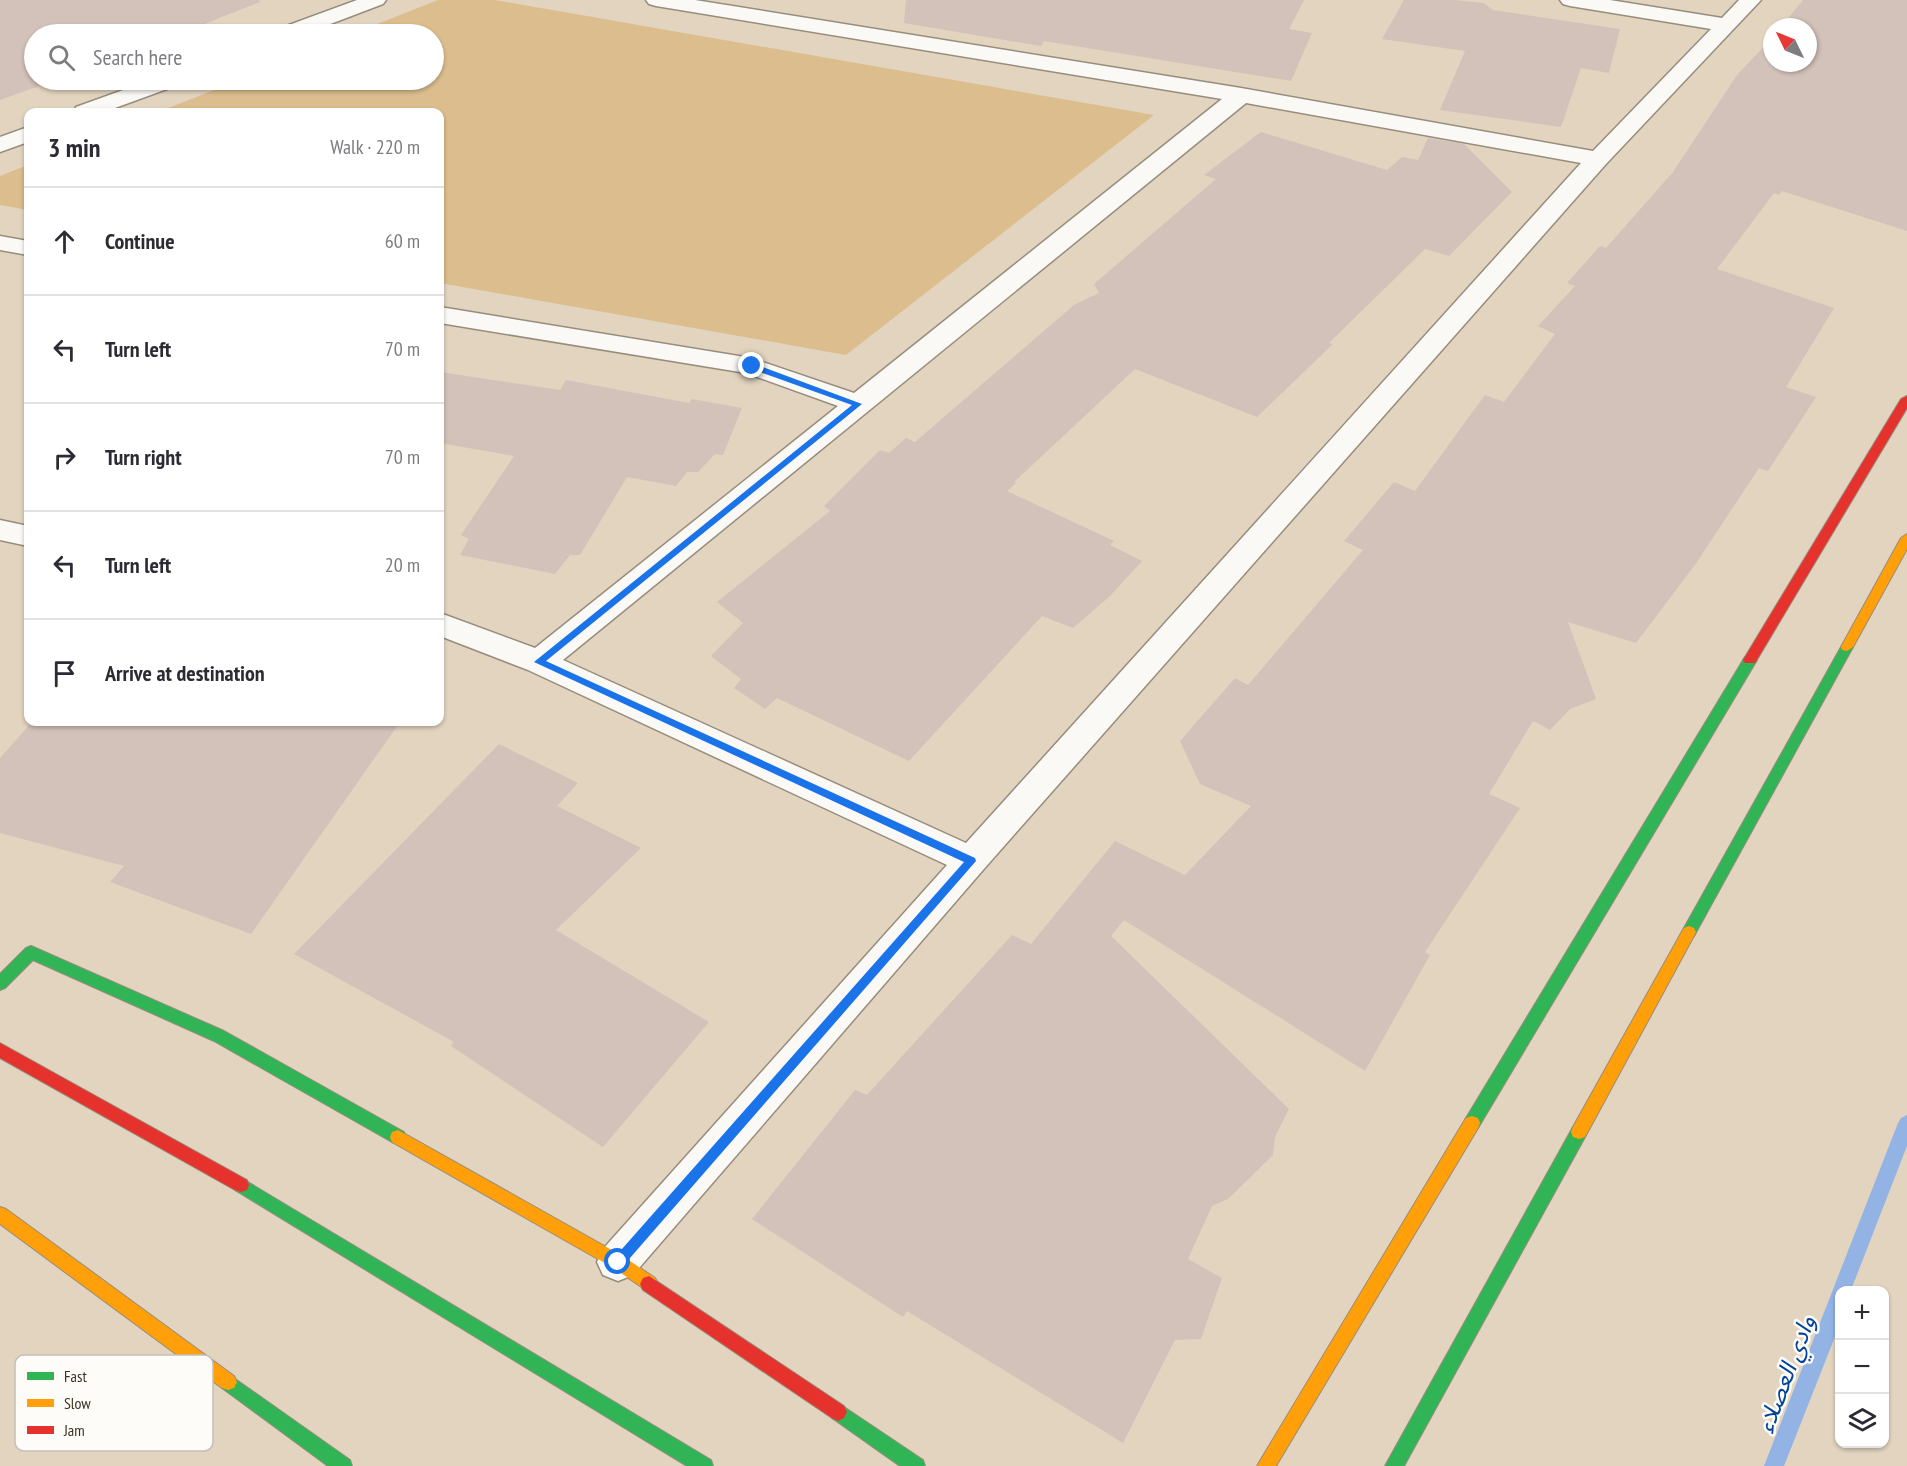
<!DOCTYPE html>
<meta charset="utf-8">
<style>
:root{--surface:#fff;--page:#f2f2f3;--text:#2b2b33;--muted:#7c7c81;--line:#e1e1e2}
body{margin:0;font-family:"PT Sans Narrow","Noto Sans Arabic",sans-serif;background:var(--page);color:var(--text)}
.controls{position:absolute;right:18px;bottom:18px;display:grid;overflow:hidden;border-radius:12px;box-shadow:0 2px 4px #0004}
.controls button{width:54px;height:54px;display:grid;place-items:center;padding:0;border:0;border-bottom:2px solid var(--line);background:var(--surface);color:var(--text);font:30px sans-serif}
.compass{position:absolute;left:1763px;top:18px;width:54px;height:54px;border-radius:50%;background:var(--surface);box-shadow:0 2px 4px #0004;rotate:313deg}
.stop{position:absolute;width:18px;height:18px;margin:-14px;border:4px solid #1a73e8;border-radius:50%;background:#fff}
.stop.end{background:#1a73e8;border-color:#fff;box-shadow:0 2px 6px #0008}
.list{margin:0;padding:0;list-style:none}
h2{display:flex;justify-content:space-between;align-items:center;height:78px;margin:0;padding:0 24px;font-size:26px}
h2 small{font-size:20px;font-weight:400;color:var(--muted)}
.list li{display:grid;grid-template-columns:39px 1fr auto;gap:18px;align-items:center;box-sizing:border-box;height:108px;padding:0 24px;border-top:2px solid var(--line)}
.list b{display:block;font-size:22px;white-space:nowrap}
.list em{font-size:20px;font-style:normal;color:var(--muted)}
.icon{flex:none;width:33px;height:33px;fill:none;stroke:currentColor;stroke-width:2;stroke-linecap:round;stroke-linejoin:round}
.map{position:relative;flex:none;width:1907px;height:1466px;overflow:hidden}
.search{position:absolute;background:var(--surface);box-shadow:0 2px 4px #0004;left:24px;top:24px;width:420px;height:66px;display:flex;align-items:center;gap:15px;box-sizing:border-box;padding:0 21px;border-radius:33px;color:var(--muted);font-size:22px}
.panel{position:absolute;background:var(--surface);box-shadow:0 2px 4px #0004;left:24px;top:108px;width:420px;height:618px;border-radius:12px}
.map>svg:first-child{display:block}
.green{fill:#dbbd8e}
.lines{fill:none;stroke-linecap:round;stroke-linejoin:round}
.stream{fill:#93b3e5;fill-rule:evenodd}
.building{fill:#d2c2b9}
.street-casing{stroke:#978d7d;stroke-width:3}
.fast-casing{stroke:#978d7d;stroke-width:2}
.slow-casing{stroke:#978d7d;stroke-width:2}
.jam-casing{stroke:#978d7d;stroke-width:2}
.street{fill:#fbf9f5;fill-rule:evenodd}
.fast{fill:#30b455;fill-rule:evenodd}
.slow{fill:#ff9f0a;fill-rule:evenodd}
.jam{fill:#e5322d;fill-rule:evenodd}
.route{fill:#1a73e8}
.labels{text-anchor:middle;stroke-width:5;stroke-linejoin:round;paint-order:stroke}
.near-water-label{font-size:24px;font-style:italic;fill:#01439a;stroke:#fefcf8}
.key{fill:#fefcf8;stroke:#c4bfb8;stroke-width:1.5}
.key-label{font-size:16px;fill:#3b3122}
</style>
<div class="map">
<svg width="1907" height="1466" viewBox="0 0 1907 1466">
<rect width="100%" height="100%" fill="#e2d4bf"/>
<path class="green" d="M438,0H495L1154,115L846,355L440,283V112H158L240,80H434V34H352Z
M28,165V210L0,205V176Z"/>
<g class="lines">
<path class="stream" d="M1907,1115V1146L1851,1290H1840V1324L1784,1466H1764L1898,1123L1901,1118Z"/>
</g>
<path class="building" d="M0,0H259L260,2L179,34H34V80H67L46,88L42,85L0,100Z
M906,0H1304L1289,29L1312,33L1291,81L1044,41L1041,46L904,23Z
M1404,0H1453L1484,3L1493,10L1620,29L1609,73L1581,68L1561,127L1440,110L1465,51L1382,39Z
M1803,0H1907V231L1782,191L1779,195L1774,193L1717,269L1834,308L1786,387L1816,397L1768,471L1759,468L1697,562L1636,643L1568,622L1596,699L1570,709L1550,730L1533,721L1489,794L1520,808L1425,952L1430,955L1365,1071L1124,920L1111,936L1289,1109L1275,1137L1273,1155L1228,1199L1212,1206L1188,1259L1222,1278L1201,1339L1175,1340L1123,1443L907,1311L903,1317L752,1219L855,1090L867,1095L1012,935L1031,944L1115,841L1185,875L1251,806L1200,784L1180,741L1235,678L1248,685L1363,550L1344,541L1394,482L1415,491L1485,395L1504,402L1555,334L1538,326L1575,286L1567,283L1600,246L1606,248L1673,172L1737,75L1772,38V63H1808V27H1781Z
M1261,132L1387,170L1402,157L1418,160L1428,138L1464,144L1512,192L1449,256L1425,249L1329,343L1333,344L1257,417L1135,369L1014,482L1016,483L1007,491L1114,541L1110,545L1142,561L1110,596L1073,628L1042,616L909,761L777,698L765,709L734,688L741,679L711,656L743,623L717,602L830,511L824,506L880,450L889,453L906,438L915,442L1074,305L1099,293L1094,284L1216,179L1204,175Z
M440,372L560,390L566,380L689,403L692,399L742,408L723,455L715,454L698,472H687L676,486L627,477L580,555H570L555,574L460,555L469,539L461,535L514,456L440,443Z
M32,722H400L251,934L110,882L124,866L0,833V758Z
M499,744L578,783L557,806L641,848L556,930L709,1022L603,1147L451,1046L454,1042L294,954Z"/>
<g class="lines">
<g class="street-casing">
<path id="street" d="M357,0H386L383,4L304,34H275L278,29Z
M646,0H695L1241,88L1593,151L1711,29L1570,6L1563,4L1560,0H1610L1722,18L1739,0H1761L1606,164L983,870L633,1275L618,1281L603,1275L597,1262L603,1249L947,865L528,670L440,636V613L535,648L838,406L746,373L440,323V307L751,358L854,393L1222,99L656,6L649,4ZM1246,103L1581,163L966,843L563,660Z
M151,80H181L178,85L104,112H73L76,107Z
M28,127V142L0,152V137Z
M0,236L28,241V255L0,250Z
M0,520L28,526V546L0,540Z"/>
</g>
<g class="fast-casing">
<path id="fast" d="M1847,643L1853,647L1694,936L1689,938L1684,936L1682,932L1684,928L1841,647Z
M1750,655L1757,660L1478,1128L1472,1130L1466,1128L1464,1123L1466,1118L1745,657Z
M31,946L224,1031L404,1132L406,1137L404,1142L398,1144L392,1142L214,1041L33,960L5,988L0,990V974L26,948Z
M1579,1125L1585,1127L1587,1132L1585,1137L1404,1466H1385L1573,1127Z
M241,1178L711,1460L713,1466H687L235,1190L233,1185L235,1180Z
M228,1374L350,1460L352,1466H328L222,1388L219,1382L222,1376Z
M838,1403L923,1460L925,1466H900L832,1418L829,1412L832,1406Z"/>
</g>
<g class="slow-casing">
<path id="slow" d="M1907,534V549L1853,647L1847,651L1842,650L1841,647L1901,538Z
M1689,926L1694,928L1696,932L1585,1137L1579,1139L1573,1137L1571,1132L1573,1127L1684,928Z
M1472,1116L1478,1118L1480,1123L1478,1128L1276,1466H1257L1466,1118Z
M398,1130L624,1257L655,1278L658,1284L655,1290L649,1292L612,1267L392,1142L390,1137L392,1132Z
M0,1207L6,1209L234,1376L237,1382L234,1388L228,1390L222,1388L0,1224Z"/>
</g>
<g class="jam-casing">
<path id="jam" d="M1907,396V408L1755,663H1745L1743,660L1745,657L1901,399Z
M0,1043L247,1180L249,1185L247,1190L241,1192L235,1190L0,1058Z
M649,1276L844,1406L847,1412L844,1418L838,1421L832,1418L643,1290L640,1284L643,1278Z"/>
</g>
<use href="#street" class="street"/>
<use href="#fast" class="fast"/>
<use href="#slow" class="slow"/>
<use href="#jam" class="jam"/>
</g>
<path class="route" d="M752,363L862,404L546,661L975,858L976,861L623,1266L618,1268L612,1262L614,1258L964,862L534,662L852,405L749,368V364Z"/>
<g class="labels">
<g class="near-water-label">
<text transform="translate(1786 1374) rotate(-69)" y="8">وادي العصلاء</text>
</g>
</g>
<rect x="15" y="1355" width="198" height="96" rx="9" class="key"/>
<rect x="27" y="1372" width="27" height="8" fill="#30b455"/>
<rect x="27" y="1399" width="27" height="8" fill="#ff9f0a"/>
<rect x="27" y="1426" width="27" height="8" fill="#e5322d"/>
<g class="key-label">
<text x="64" y="1382">Fast</text>
<text x="64" y="1409">Slow</text>
<text x="64" y="1436">Jam</text>
</g>
</svg>
<div class="controls">
<button>+</button>
<button>−</button>
<button><svg class="icon" aria-label="layers" viewBox="0 0 24 24"><path d="M12 4l9 5-9 5-9-5zM3 14l9 5 9-5"/></svg></button>
</div>
<svg class="compass" viewBox="-18 -18 36 36"><path d="M0-13l5 13h-10z" fill="#e53935"/><path d="M0 13l5-13h-10z" fill="#7c7c81"/></svg>
<div class="stop" style="left:618px;top:1262px"></div>
<div class="stop end" style="left:752px;top:366px"></div>
<div class="search"><svg class="icon" aria-label="search" viewBox="0 0 24 24"><circle cx="10" cy="10" r="6"/><path d="M15 15l6 6"/></svg>Search here</div>
<section class="panel">
<h2>3 min<small>Walk · 220 m</small></h2>
<ul class="list">
<li><svg class="icon" aria-label="ahead" viewBox="0 0 24 24"><path d="M12 20V5M6 11l6-6 6 6"/></svg><div><b>Continue</b></div><em>60 m</em></li>
<li><svg class="icon" aria-label="left" viewBox="0 0 24 24"><path d="M17 20v-9H6M10 6l-5 5 5 5"/></svg><div><b>Turn left</b></div><em>70 m</em></li>
<li><svg class="icon" aria-label="right" viewBox="0 0 24 24"><path d="M7 20v-9h11M14 6l5 5-5 5"/></svg><div><b>Turn right</b></div><em>70 m</em></li>
<li><svg class="icon" aria-label="left" viewBox="0 0 24 24"><path d="M17 20v-9H6M10 6l-5 5 5 5"/></svg><div><b>Turn left</b></div><em>20 m</em></li>
<li><svg class="icon" aria-label="arrive" viewBox="0 0 24 24"><path d="M6 21V4h12l-3 4 3 4H6"/></svg><div><b>Arrive at destination</b></div></li>
</ul>
</section>
</div>
